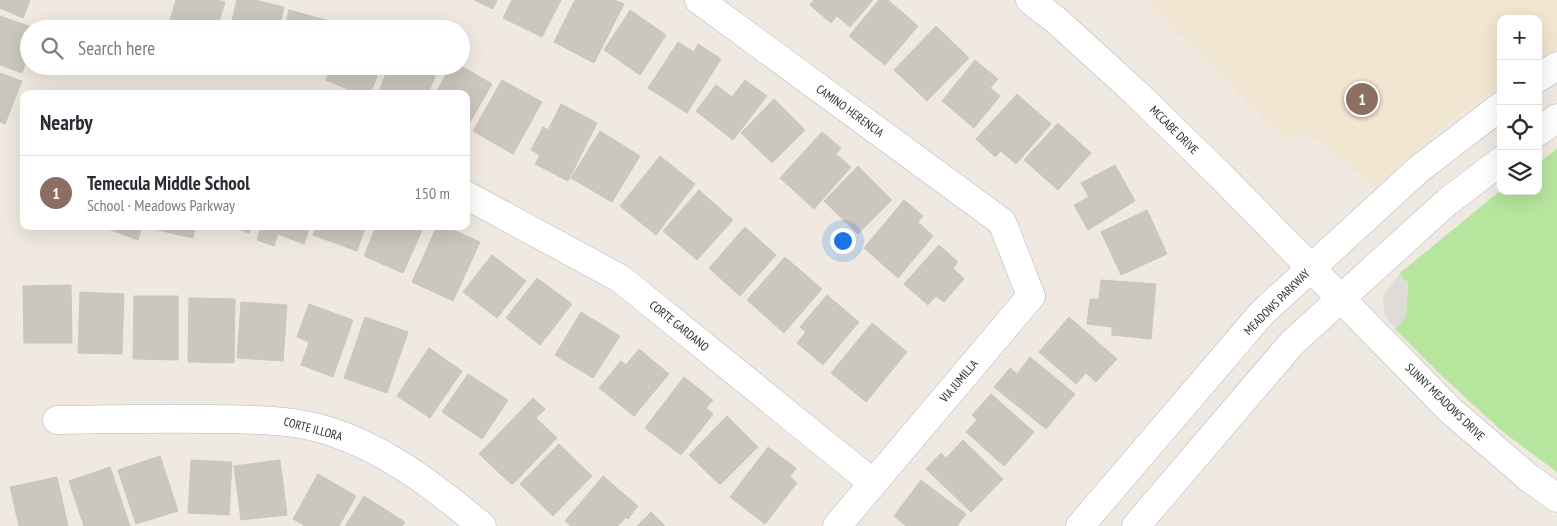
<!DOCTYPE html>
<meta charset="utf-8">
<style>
:root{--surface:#fff;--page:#f7f7f7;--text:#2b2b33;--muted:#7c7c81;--line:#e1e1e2;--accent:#7c3aed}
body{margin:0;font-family:"PT Sans Narrow",sans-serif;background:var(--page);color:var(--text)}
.controls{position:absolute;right:15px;top:15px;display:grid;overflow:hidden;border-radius:10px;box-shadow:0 5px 20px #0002}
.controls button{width:45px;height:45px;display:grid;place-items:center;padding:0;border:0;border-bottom:1px solid var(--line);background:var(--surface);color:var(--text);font:25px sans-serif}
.you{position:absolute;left:842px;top:240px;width:18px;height:18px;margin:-12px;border:4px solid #fff;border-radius:50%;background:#1a73e8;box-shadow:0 0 0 8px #1a73e833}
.badge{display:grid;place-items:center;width:32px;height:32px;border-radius:50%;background:var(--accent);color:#fff;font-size:16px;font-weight:700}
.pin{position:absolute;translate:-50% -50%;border:2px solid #fff;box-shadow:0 1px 5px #0006}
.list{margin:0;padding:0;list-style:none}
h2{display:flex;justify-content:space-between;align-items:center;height:65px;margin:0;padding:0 20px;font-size:21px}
h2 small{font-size:16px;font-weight:400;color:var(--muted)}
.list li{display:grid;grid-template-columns:32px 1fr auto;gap:15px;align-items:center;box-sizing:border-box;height:75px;padding:0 20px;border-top:1px solid var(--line)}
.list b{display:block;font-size:19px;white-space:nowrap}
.list p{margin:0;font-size:16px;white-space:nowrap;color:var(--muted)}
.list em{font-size:16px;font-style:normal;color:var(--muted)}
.icon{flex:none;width:28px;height:28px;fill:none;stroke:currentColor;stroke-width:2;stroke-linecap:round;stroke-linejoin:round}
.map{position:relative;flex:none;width:1557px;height:526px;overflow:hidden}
.search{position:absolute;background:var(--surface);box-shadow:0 5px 20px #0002;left:20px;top:20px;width:450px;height:55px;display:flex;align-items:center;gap:12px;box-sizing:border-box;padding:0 18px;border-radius:28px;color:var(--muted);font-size:19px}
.panel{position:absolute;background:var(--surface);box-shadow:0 5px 20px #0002;left:20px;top:90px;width:450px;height:140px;border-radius:10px}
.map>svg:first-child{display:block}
.education{fill:#f0e6d1}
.green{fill:#b6e59e}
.plaza{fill:#dfdcd8}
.building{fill:#cbc7bf;stroke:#cbc5ba}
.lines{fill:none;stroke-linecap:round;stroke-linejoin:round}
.minor-casing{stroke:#b4b7c1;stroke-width:29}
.tertiary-casing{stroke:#b4b7c1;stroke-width:29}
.secondary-casing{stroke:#b4b7c1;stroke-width:29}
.minor{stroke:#fff;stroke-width:28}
.tertiary{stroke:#fff;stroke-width:28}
.secondary{stroke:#fff;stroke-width:28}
.labels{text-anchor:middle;stroke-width:4;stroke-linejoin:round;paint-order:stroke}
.street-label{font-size:12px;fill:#2e2e2e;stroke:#fff}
</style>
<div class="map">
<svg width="1557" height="526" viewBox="0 0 1557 526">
<rect width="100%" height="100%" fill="#efe9e1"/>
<path class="education" d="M1142,0H1557V49L1538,61V19H1501V86L1463,111L1375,187L1311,136L1281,138L1199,54Z"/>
<path class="green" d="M1557,149V472L1503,432L1442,376L1395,329L1406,317L1408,283L1399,274L1501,190V191H1538V163Z"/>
<path class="plaza" d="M1399,274L1408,283L1406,317L1395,329L1386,317L1384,309L1383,299L1386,291Z"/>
<path class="building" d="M0,0H30L23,18L0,8Z
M176,0H218L225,2L217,29H184L185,25L170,20Z
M237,0H255L284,7L279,29H230Z
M474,0H497L493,9Z
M512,0H561L542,37L503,18Z
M575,0H615L624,4L594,63L554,42Z
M814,0H873L850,27L837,16L831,23L810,5Z
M879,0H888L918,26L885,65L849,36Z
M289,10L333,22L331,29H284Z
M630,10L666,35L640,75L604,50Z
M0,16L37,29H29V53L22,73L0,65Z
M350,21L369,29H347Z
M936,26L969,58L927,101L894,70Z
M678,42L694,52L698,44L721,59L687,113L648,88Z
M975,60L998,79L990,88L1000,96L974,128L942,101Z
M254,66H269L268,70Z
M273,66H303L301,75Z
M331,66H381L370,94H359L326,80Z
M389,66H439L428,94H378Z
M451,66H461L492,84L466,129V94H435Z
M0,73L22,81L5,124L0,122Z
M502,80L542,102L513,154L473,131Z
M745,80L767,96L733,140L696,111L716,85L732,97Z
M1017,94L1051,124L1016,164L1001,151L995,157L976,139Z
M774,99L805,130L772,163L741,133Z
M561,104L597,123L568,181L535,164L540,155L531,150L543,127L548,130Z
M1058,123L1091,153L1058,190L1024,160Z
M600,131L640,156L612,202L571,178Z
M822,132L841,148L836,154L851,167L814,209L780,178Z
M660,156L695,184L656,235L620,206Z
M1115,165L1135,201L1088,230L1074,205L1089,197L1081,183Z
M858,166L892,200L858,234L824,201Z
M699,190L733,220L697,260L663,231Z
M904,200L923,216L918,222L933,236L898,278L864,248Z
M1147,210L1167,254L1121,275L1101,232Z
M100,226H142L138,240Z
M149,226H196L193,238L149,228Z
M230,226H251L249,233Z
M261,226H310L304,244L278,234L274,246L257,240Z
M316,226H366L357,251L313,235Z
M376,226H424L403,273L364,256Z
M437,226H444L480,242L453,301L412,282Z
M745,227L776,255L740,296L709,268Z
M939,245L958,262L953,268L964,279L944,302L936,296L928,305L904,284Z
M492,255L526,281L497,318L463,292Z
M785,257L822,289L784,333L747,300Z
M537,278L572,304L540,345L506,318Z
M1101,280L1156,284L1151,339L1112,335V327L1087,324L1090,299H1099Z
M71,285L72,343H24L23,286Z
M80,292L124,294L122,354L78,353Z
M827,295L859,322L823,365L797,343L806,332L800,327Z
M134,296H178V360L133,359Z
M189,298L235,299L234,363L188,362Z
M241,302L287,305L283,361L237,358Z
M309,304L353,320L333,377L301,365L309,342L297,337Z
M581,312L620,336L593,378L555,355Z
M365,317L408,332L387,393L344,378Z
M1069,317L1117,359L1096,382L1086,373L1076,384L1039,352Z
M872,323L907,352L866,402L831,373Z
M429,348L462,371L430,418L397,396Z
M639,349L669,374L634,416L599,388L621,361L626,365Z
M1030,357L1075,394L1046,429L994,387L1010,368L1017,374Z
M468,374L508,400L482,439L442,412Z
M684,377L713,400L706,408L713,414L681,455L645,428Z
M991,394L1034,432L1004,466L966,432L977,420L972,415Z
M533,398L545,409L536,418L557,438L512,485L479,454Z
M727,416L758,447L720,485L689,455Z
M963,440L1003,479L971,512L926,469L941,453L946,458Z
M559,444L592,476L553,516L520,484Z
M768,447L796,468L790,477L797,483L765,524L730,497Z
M160,456L178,511L136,524L118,470Z
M191,460L232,462L229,515L188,513Z
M280,460L287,515L241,520L234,466Z
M110,467L130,526H84L69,481Z
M318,474L356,496L339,526H305L293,519Z
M603,476L638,506L628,519L626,517L618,526H571L565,521Z
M57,477L68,526H19L10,487Z
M921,480L966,514L957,526H906L894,516Z
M364,496L405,522L402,526H345Z
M651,512L665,526H637Z"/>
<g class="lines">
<g class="minor-casing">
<path id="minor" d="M699,0L1002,222L1031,296L837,526
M466,195L621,279L873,483
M57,420C110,419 163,418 216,419C255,420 294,419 332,432C389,451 436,488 482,526"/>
</g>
<g class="tertiary-casing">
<path id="tertiary" d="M1030,0L1057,21L1136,93L1222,177L1450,410L1529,478L1557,498"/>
</g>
<g class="secondary-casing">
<path id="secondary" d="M1538,78L1557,66
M1538,132L1557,118
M1080,526L1262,313L1419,169L1501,106
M1136,526L1292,343L1447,202L1501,161"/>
</g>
<use href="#minor" class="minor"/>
<use href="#tertiary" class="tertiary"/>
<use href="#secondary" class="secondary"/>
</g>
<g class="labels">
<g class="street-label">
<text transform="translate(850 111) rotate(36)" y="4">CAMINO HERENCIA</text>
<text transform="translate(1174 130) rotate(45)" y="4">MCCABE DRIVE</text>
<text transform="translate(1277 302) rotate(-45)" y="4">MEADOWS PARKWAY</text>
<text transform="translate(679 326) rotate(39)" y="4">CORTE GARDANO</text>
<text transform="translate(959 381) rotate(-50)" y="4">VIA JUMILLA</text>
<text transform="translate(1445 402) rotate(44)" y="4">SUNNY MEADOWS DRIVE</text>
<text transform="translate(313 429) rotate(15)" y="4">CORTE ILLORA</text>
</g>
</g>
</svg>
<div class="controls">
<button>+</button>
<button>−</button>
<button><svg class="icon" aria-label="locate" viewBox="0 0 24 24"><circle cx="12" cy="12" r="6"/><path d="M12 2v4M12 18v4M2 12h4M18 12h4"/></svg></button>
<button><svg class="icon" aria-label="layers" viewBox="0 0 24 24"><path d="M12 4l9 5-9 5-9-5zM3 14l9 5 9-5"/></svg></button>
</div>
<div class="you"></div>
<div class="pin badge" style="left:1362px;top:99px;background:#8d6e63">1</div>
<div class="search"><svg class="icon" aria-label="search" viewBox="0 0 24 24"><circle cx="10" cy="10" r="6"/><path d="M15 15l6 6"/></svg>Search here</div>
<section class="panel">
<h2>Nearby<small></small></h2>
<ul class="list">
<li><span class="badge" style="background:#8d6e63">1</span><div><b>Temecula Middle School</b><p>School · Meadows Parkway</p></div><em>150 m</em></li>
</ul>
</section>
</div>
